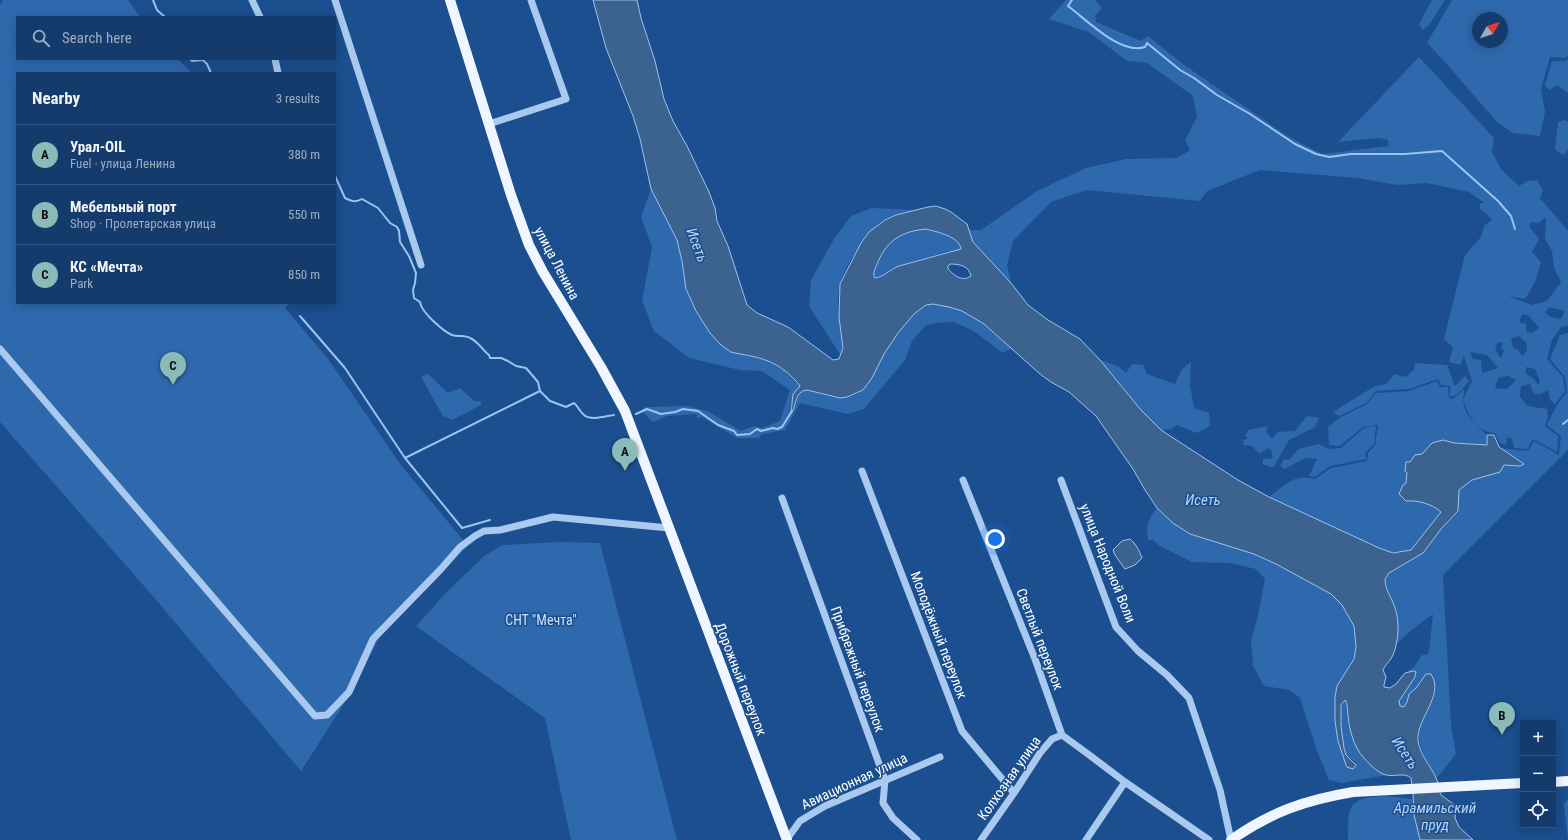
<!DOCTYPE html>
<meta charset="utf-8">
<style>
:root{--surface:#143b6b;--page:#1d4271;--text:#f1f3f6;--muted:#9dadc1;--line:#33557e;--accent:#8bbbb9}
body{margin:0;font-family:"Roboto Condensed",sans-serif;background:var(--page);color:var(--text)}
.controls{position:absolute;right:12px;bottom:12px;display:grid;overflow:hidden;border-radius:0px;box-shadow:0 2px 10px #0003}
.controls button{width:36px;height:36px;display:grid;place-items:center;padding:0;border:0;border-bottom:1px solid var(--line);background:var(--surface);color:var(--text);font:20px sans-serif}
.compass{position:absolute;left:1472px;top:12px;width:36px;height:36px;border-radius:50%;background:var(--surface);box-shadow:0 2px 10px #0003;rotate:51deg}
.you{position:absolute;left:995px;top:539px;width:14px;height:14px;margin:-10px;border:3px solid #fff;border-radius:50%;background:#1a73e8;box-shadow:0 0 0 6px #1a73e833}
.badge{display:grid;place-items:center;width:26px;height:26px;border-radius:50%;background:var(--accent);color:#111;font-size:13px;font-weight:700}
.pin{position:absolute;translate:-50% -33px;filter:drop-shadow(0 1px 2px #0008)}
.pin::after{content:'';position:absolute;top:21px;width:14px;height:12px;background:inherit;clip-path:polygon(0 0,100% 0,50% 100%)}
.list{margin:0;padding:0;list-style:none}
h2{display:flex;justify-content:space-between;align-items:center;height:52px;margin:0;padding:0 16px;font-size:17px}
h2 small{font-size:13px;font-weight:400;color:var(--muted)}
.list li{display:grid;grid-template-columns:26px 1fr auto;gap:12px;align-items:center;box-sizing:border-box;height:60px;padding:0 16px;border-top:1px solid var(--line)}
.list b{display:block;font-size:15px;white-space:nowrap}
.list p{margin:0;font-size:13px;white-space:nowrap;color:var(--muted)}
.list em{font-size:13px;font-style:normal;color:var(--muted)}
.icon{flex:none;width:22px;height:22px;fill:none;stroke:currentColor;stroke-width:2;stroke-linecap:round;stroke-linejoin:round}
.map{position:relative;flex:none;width:1568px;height:840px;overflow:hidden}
.search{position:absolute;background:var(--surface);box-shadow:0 2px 10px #0003;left:16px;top:16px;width:320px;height:44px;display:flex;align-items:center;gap:10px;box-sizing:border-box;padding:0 14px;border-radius:0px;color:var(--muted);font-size:15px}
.panel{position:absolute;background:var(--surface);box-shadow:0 2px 10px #0003;left:16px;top:72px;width:320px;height:232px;border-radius:0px}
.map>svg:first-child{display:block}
.green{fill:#2e69ad;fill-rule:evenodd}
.water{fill:#3c6290;stroke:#9cc4f0;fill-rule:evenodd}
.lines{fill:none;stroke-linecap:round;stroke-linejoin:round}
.stream{stroke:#9cc4f0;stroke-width:2}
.minor{stroke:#a9c9ee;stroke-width:7}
.major{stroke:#f0f6ff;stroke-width:10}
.labels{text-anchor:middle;stroke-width:3;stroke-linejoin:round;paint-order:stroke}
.street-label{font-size:14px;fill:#fff;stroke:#1b4f8f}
.park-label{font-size:14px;fill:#cfe3fa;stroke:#1b4f8f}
.water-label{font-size:15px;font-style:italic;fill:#b5d3f5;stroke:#1b4f8f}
</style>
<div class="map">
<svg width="1568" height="840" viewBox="0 0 1568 840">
<rect width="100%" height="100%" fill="#1b4f8f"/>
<path class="green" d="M3,0H128L140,17H17V59H178L192,73H17V303H291L285,308L328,359L401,465L468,546L381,634L351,693L301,771L151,594L0,422V5Z
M1066,0H1095L1102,8L1095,15L1096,22L1141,41L1148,36L1184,65L1289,137L1322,154L1389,146L1388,140L1379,138L1338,142L1419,57L1494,138L1492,152L1501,169L1519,186L1527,181L1537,180L1543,190L1540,198L1568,231V326L1561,327L1552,340L1547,359L1563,377L1565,391L1555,404L1550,400L1548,390L1541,394H1534L1530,384L1521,386L1520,397L1528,406L1547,409L1548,417L1545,426L1558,436L1557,452L1533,439L1527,449L1514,448L1512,439L1507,437L1506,445L1500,443L1495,433C1476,432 1469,416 1463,400L1472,381L1464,356L1460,365L1449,362L1453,347L1444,339L1465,255L1481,237L1484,226L1492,220L1486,213L1480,209V203H1485L1469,192L1427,183L1397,185L1358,178L1260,170L1207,191L1200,201L1087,190L1051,202L1013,241L1007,265L1011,283L977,246L971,239L970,230H981L1037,191L1086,168L1126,159L1177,158L1190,150L1185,140L1197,117L1193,96L1147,63L1127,61L1089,32L1049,19ZM1546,217L1545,239L1552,251L1554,268L1561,282L1547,301L1532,305L1508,296L1525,299L1535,282L1541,262L1532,252L1539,239L1529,226L1532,222L1538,223ZM1549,307L1565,311L1561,319L1551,317L1545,313ZM1522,314L1529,316L1539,328L1532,333L1526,332V324L1519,322ZM1519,336L1526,342L1527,351L1522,356L1517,349L1513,348L1511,339ZM1503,342L1501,348L1504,350L1501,358L1495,350L1497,343ZM1470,352L1487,355L1498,368L1482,373L1481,360L1473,359ZM1526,367L1535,369L1540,381L1538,385L1533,378L1526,374ZM1508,376L1516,380L1507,389L1495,388L1498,378Z
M1432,0H1445L1429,25L1423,30L1419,24Z
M1452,0H1568V56L1565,58L1550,57L1541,89L1545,112L1540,136L1513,133L1496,121L1445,62L1427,43ZM1478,18H1502V42H1478Z
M1568,60V93L1557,85L1549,90L1545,85L1552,61H1563Z
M1565,120L1568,122V150L1563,155L1555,149L1558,122Z
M651,189L677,240L682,261L686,289L690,300L710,333L756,358L769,361L786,372L800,386L791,404L790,413C799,407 794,391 807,390C819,393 833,399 846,397C867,394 869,381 878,365C887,348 908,314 925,306C941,299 972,314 984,324C994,332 1002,340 1012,348L1003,353L972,330L954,322L936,323L926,325L912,341L905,360L864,409L848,414L800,403L785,430L762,434L759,438H737L702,417L697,418V414L667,416L653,422L641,410L646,407L688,406L709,412L741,431L754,426L762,428L780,421L790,390L762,371L740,370L689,358L654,331L642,301L652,247L641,217Z
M871,208L918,210C907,213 896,214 886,219C867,229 847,264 840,283C837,293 838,307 839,317C839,330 845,344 841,356L809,306L811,280L834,239L851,216Z
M926,229C938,232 959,236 961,249L959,250L950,251L892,268L883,275L875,278C872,273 875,269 878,263C888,239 900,231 926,229Z
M1568,333V450L1443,575L1451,725L1456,754L1437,778C1416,743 1412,737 1433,700L1426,674L1416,688L1409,694L1405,706L1402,707L1399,705V701L1417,673L1413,671H1408L1414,667L1422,655H1427L1429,651L1433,614L1413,629L1396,644C1397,632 1398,620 1395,609C1393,599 1385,590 1385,579L1389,573L1423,553L1441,529L1458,512L1459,490L1472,480L1500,472L1504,464L1520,466L1523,464L1500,448L1528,451L1534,441L1559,455L1561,436L1547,425L1557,405L1567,392L1565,377L1550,359L1560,335Z
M1100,360L1118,366L1126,373L1132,364L1143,365L1147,374L1175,384L1182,369L1191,362L1190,385L1194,408L1209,413L1210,426L1197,433L1177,425L1171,429L1161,430L1141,410Z
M1415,363L1447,365L1455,386L1465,376L1469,381L1457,395L1450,397V386L1441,385L1438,379L1409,389L1376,391L1366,403L1339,416L1333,412L1375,386L1386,384L1395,374L1406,377L1414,370Z
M428,374L448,393L460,388L474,401H481V405L452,420L443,416L421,377Z
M1437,381L1440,387H1448L1449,398L1452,399L1457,396L1464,389C1465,394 1462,398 1463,402C1466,417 1475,424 1486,434L1487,445L1454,443L1443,440L1432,443L1422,454L1415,455L1407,472L1406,501C1418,500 1432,504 1441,512L1411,550L1401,552H1387L1269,497C1285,485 1294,473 1315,479L1331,468L1367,461L1368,453L1375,445L1378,425L1363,427L1340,446L1329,445L1328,427L1341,417L1367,404L1376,393L1409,391Z
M1307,416L1319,418L1315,427L1289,440L1273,468L1263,464V459L1273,458L1271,450L1268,448L1259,454L1252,446L1243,445L1244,440L1249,438L1245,437L1248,430L1268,426L1266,432L1272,438L1278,432L1295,431Z
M1376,426L1374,444L1365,453L1366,459L1330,466L1315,477L1309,476L1317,459L1305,458L1285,469L1280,466L1284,459L1289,460L1298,449L1319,444L1328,449L1341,448L1364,428Z
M1157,508L1173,523L1190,534L1254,554L1276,564L1331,594L1342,605L1354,626L1356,647L1354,659L1337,686L1338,741L1346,765L1356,763C1352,759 1347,757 1345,752C1342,743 1338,705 1345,700C1348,704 1347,709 1348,715C1351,740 1363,764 1387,775L1341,783L1329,780L1317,751L1300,698L1290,690L1264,686L1253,666L1251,640L1258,616L1265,579L1256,569L1230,563L1192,562L1158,545L1153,540H1148C1146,526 1148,519 1157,508Z
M561,542L600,543L677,840H571L545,718L416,626L444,595L484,556L503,545Z
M1388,796L1412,799L1414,815L1420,840H1348C1347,803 1350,797 1388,796Z
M1568,799V840L1564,804Z"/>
<path class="water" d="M593,0H637L641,18L655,61L664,99L673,121L687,146L709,192L715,208L717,221L728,246L747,305L757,313L788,327L833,360L839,359L843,348L839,317L840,284L861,243L869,232L885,220L896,215L928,207L936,206L945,209L951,212L967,224L973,242L1011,283L1028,305L1048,320L1080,339L1100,360L1141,410L1161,430L1238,480L1269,497L1379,548L1393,553L1411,550L1441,512C1432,504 1418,500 1406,501L1399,494L1403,485L1406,483L1407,473L1405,471L1406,462H1410L1415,455L1422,454L1432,443L1443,440L1454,443L1487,445V435H1494L1499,447L1524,464L1520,466L1504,465L1500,472L1472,480L1459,490L1458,511L1441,529L1423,553L1389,573L1385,579C1385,589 1391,597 1394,605C1400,619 1399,641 1393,655C1391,661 1385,664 1383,670L1386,677L1384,685V687L1390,688L1396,684L1405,673L1413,671L1416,672L1415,677L1399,701L1400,706L1404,707L1407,702L1409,694L1416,688L1426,674H1431C1445,696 1416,718 1418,741C1420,755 1431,766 1436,778C1439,783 1438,790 1441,795L1456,806L1455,818L1459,827L1473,840H1420L1414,815L1413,793L1411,778C1404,772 1395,777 1386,775C1378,773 1370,765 1364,758C1354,748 1349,729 1348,715C1347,709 1348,704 1345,700L1341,705V726L1344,748L1346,755L1356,765L1353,769L1347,767L1346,765L1338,741L1335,721V697L1337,686L1354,659L1356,647L1354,626L1342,605L1331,594L1276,564L1254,554L1190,534L1173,523L1157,508L1145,490L1133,469L1096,416L1069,392L1051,382L1040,374L984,324L962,311L949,307L933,304L926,305L914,314L898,333L884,354L872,378L863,390L847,397L840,398L807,390C794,391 797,407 791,413L793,394L800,386C794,377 779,365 768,361C756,356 743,355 731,352L721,345L710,333L696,311L686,289L682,261L677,240L651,189L640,139L633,116L606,48ZM926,229C937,232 959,236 961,249L899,266C890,269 884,277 875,278L874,277C873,271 876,267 878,262C887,240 903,231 926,229ZM950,264C960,264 969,266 971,276C962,282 955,276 948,269V266Z
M1130,539C1136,544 1139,550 1142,558L1135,565L1125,569L1115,555L1113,550L1122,541Z"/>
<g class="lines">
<path class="stream" d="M153,0L157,10L165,17
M1072,0L1068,6C1087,20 1120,55 1145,47L1147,43L1180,70L1194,78L1217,95L1250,114L1295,144L1316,154L1329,157L1351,154H1405L1442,151L1498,201L1511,216L1515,229
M190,59L192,61L203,60L207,64L211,73
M335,176L345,198C351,201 355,203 362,199L378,208L390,223L397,227L399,231L400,242L409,256L416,273L415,283L413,290L414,298L420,302C421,312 443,331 452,335C458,337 465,335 470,338C478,341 482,350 489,355L490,358H501L508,361L516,366L526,368L538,382L540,391L550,401L566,407L574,403C578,406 580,412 584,415C591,421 606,416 614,415
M300,316L345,368L405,458
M636,414L647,409L661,414L675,412L683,409L698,411L718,425L734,431L737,435L750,434L757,429L761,431L773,428L777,429L782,427L792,411
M1563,424L1568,420
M490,520L462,528L405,458L540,391"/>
<path class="minor" d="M252,0L260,17
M335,0L421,265
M275,59L278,73
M489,124L566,99L531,0
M0,349L315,716L327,715L349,692L373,639L441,569L460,547L475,536L484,531L500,530L553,517L669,528
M862,471L962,731L1014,793
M963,480L1035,659L1062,735L1088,754L1125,782
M1061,480L1116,627L1138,651L1167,675L1189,698L1220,790L1231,840
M782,498L885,780L883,803L893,818L917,840
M787,839L800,821L825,806L940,757
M981,840L1014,793L1040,753L1052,739L1062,735
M1086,840L1125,782L1209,840"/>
<path class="major" d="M450,0L511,195L529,245L543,272L601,367L625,411L787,840
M1553,782L1568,781
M1231,840C1271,812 1305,800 1353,792L1523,783"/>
</g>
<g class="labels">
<g class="street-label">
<text transform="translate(557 263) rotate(62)" y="5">улица Ленина</text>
<text transform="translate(1108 563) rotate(68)" y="5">улица Народной Воли</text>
<text transform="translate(939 635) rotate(69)" y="5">Молодёжный переулок</text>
<text transform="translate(1040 639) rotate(69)" y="5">Светлый переулок</text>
<text transform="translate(858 669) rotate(70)" y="5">Прибрежный переулок</text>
<text transform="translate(741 679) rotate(69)" y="5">Дорожный переулок</text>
<text transform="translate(1009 778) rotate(-55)" y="5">Колхозная улица</text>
<text transform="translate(854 781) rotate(-25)" y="5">Авиационная улица</text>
</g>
<g class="park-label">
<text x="541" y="625">СНТ "Мечта"</text>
</g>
<g class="water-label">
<text transform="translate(697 245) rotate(69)" y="5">Исеть</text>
<text x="1203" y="505">Исеть</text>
<text transform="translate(1405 753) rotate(56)" y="5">Исеть</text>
<text x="1435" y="813">Арамильский<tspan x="1435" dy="17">пруд</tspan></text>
</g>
</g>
</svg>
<div class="controls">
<button>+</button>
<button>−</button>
<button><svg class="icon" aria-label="locate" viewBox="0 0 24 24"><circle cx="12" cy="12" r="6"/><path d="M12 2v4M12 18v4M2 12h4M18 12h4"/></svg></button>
</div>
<svg class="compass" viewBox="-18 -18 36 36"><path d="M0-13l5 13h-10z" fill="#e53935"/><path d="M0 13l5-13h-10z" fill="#9dadc1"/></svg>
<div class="you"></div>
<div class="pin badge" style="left:625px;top:471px">A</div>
<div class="pin badge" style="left:1502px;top:735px">B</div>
<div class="pin badge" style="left:173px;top:385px">C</div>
<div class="search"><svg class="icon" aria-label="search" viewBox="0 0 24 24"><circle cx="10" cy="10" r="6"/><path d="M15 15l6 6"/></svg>Search here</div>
<section class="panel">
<h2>Nearby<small>3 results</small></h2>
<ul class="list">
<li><span class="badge">A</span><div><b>Урал-OIL</b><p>Fuel · улица Ленина</p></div><em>380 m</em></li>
<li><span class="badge">B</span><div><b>Мебельный порт</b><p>Shop · Пролетарская улица</p></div><em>550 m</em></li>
<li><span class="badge">C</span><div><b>КС «Мечта»</b><p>Park</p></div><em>850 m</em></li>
</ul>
</section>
</div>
